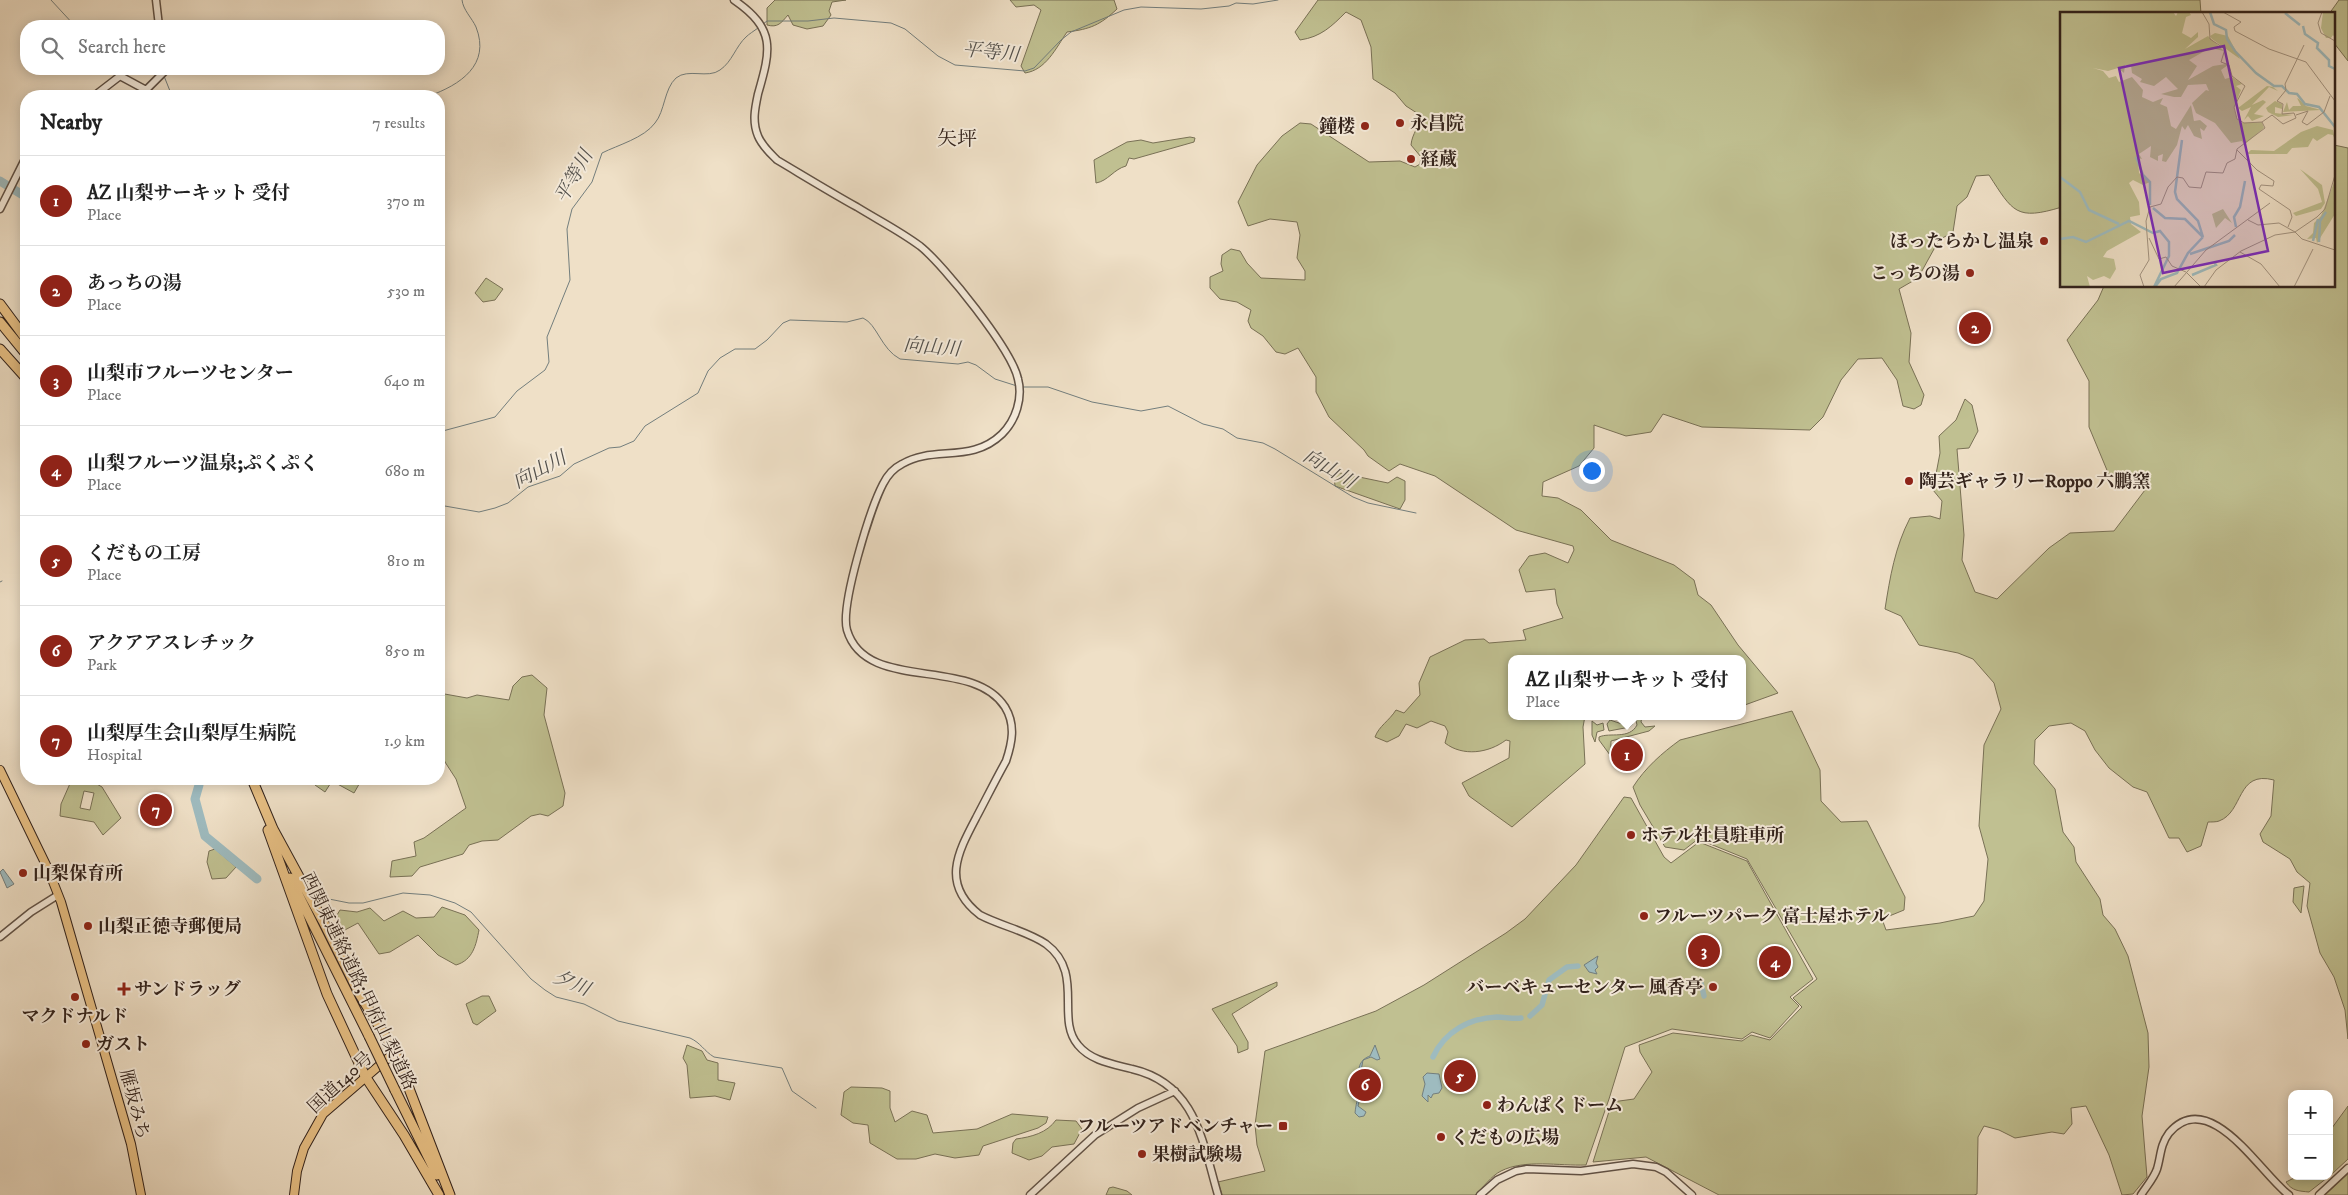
<!DOCTYPE html>
<meta charset="utf-8">
<style>
:root{--surface:#fff;--page:#f6f6f6;--text:#222;--muted:#767676;--line:#e0e0e0;--accent:#8f2418}
body{margin:0;font-family:"IM FELL DW Pica","Noto Serif JP",serif;background:var(--page);color:var(--text)}
.controls{position:absolute;right:15px;bottom:15px;display:grid;overflow:hidden;border-radius:10px;box-shadow:0 2px 12px #0003}
.controls button{width:45px;height:45px;display:grid;place-items:center;padding:0;border:0;border-bottom:1px solid var(--line);background:var(--surface);color:var(--text);font:25px sans-serif}
.you{position:absolute;left:1591px;top:470px;width:18px;height:18px;margin:-12px;border:4px solid #fff;border-radius:50%;background:#1a73e8;box-shadow:0 0 0 8px #1a73e833}
.badge{display:grid;place-items:center;width:32px;height:32px;border-radius:50%;background:var(--accent);color:#fff;font-size:16px;font-weight:700}
.pin{position:absolute;translate:-50% -50%;border:2px solid #fff;box-shadow:0 1px 5px #0006}
.popup{position:absolute;left:1508px;top:655px;width:238px;height:65px;box-sizing:border-box;display:grid;place-content:center;border-radius:10px;background:var(--surface);filter:drop-shadow(0 1px 4px #0005);font-size:16px;white-space:nowrap;color:var(--muted)}
.popup b{font-size:19px;color:var(--text)}
.popup::after{content:'';position:absolute;left:50%;top:100%;margin-left:-10px;border:10px solid transparent;border-top-color:var(--surface)}
.list{margin:0;padding:0;list-style:none}
h2{display:flex;justify-content:space-between;align-items:center;height:65px;margin:0;padding:0 20px;font-size:21px}
h2 small{font-size:16px;font-weight:400;color:var(--muted)}
.list li{display:grid;grid-template-columns:32px 1fr auto;gap:15px;align-items:center;box-sizing:border-box;height:90px;padding:0 20px;border-top:1px solid var(--line)}
.list b{display:block;font-size:19px;white-space:nowrap}
.list p{margin:0;font-size:16px;white-space:nowrap;color:var(--muted)}
.list em{font-size:16px;font-style:normal;color:var(--muted)}
.icon{flex:none;width:28px;height:28px;fill:none;stroke:currentColor;stroke-width:2;stroke-linecap:round;stroke-linejoin:round}
.map{position:relative;flex:none;width:2348px;height:1195px;overflow:hidden}
.search{position:absolute;background:var(--surface);box-shadow:0 2px 12px #0003;left:20px;top:20px;width:425px;height:55px;display:flex;align-items:center;gap:12px;box-sizing:border-box;padding:0 18px;border-radius:20px;color:var(--muted);font-size:19px}
.panel{position:absolute;background:var(--surface);box-shadow:0 2px 12px #0003;left:20px;top:90px;width:425px;height:695px;border-radius:20px}
.map>svg:first-child{display:block}
.green{fill:#c0c091;stroke:#797156;fill-rule:evenodd}
.water{fill:#9ebbbf;stroke:#737e7d}
.lines{fill:none;stroke-linecap:round;stroke-linejoin:round}
.stream{stroke:#737e7d;stroke-width:1}
.canal{stroke:#9ebbbf;stroke-width:5.5}
.river{stroke:#9ebbbf;stroke-width:9}
.tertiary-casing{stroke:#615246;stroke-width:9}
.trunk-casing{stroke:#32221b;stroke-width:10}
.motorway-casing{stroke:#32221b;stroke-width:11}
.tertiary{stroke:#f5ebdb;stroke-width:6}
.trunk{stroke:#e8c084;stroke-width:8}
.motorway{stroke:#e8c084;stroke-width:9}
.motorway-bridge-casing{stroke:#32221b;stroke-width:11;stroke-linecap:butt}
.motorway-bridge{stroke:#e8c084;stroke-width:9}
.poi-dot{fill:#8f2418;stroke:#f5ebdb;stroke-width:2}
.labels{text-anchor:middle;stroke-width:4;stroke-linejoin:round;paint-order:stroke}
.poi-label{font-size:18px;font-weight:bold;fill:#32221b;stroke:#f5ebdb;text-anchor:start}
.street-label{font-size:18px;fill:#32221b;stroke:#f5ebdb}
.water-label{font-size:19px;font-style:italic;fill:#52504c;stroke:#f5ebdb}
.quarter-label{font-size:20px;fill:#32221b;stroke:#f5ebdb}
.inset-river{fill:none;stroke:#9ebbbf;stroke-width:2.5}
.inset-road{fill:none;stroke:#a39482;stroke-width:1}
.view{fill:#7b2cbf;fill-opacity:0.15;stroke:#7b2cbf;stroke-width:2.5}
.inset-edge{fill:none;stroke:#32221b;stroke-width:2.5}
</style>
<div class="map">
<svg width="2348" height="1195" viewBox="0 0 2348 1195">
<rect width="100%" height="100%" fill="#efe0c7"/>
<filter id="stains"><feTurbulence type="fractalNoise" baseFrequency=".004" numOctaves="4"/><feColorMatrix values="0 0 0 0 .2 0 0 0 0 .09 0 0 0 0 .02 0 0 0 .5 -.17"/></filter>
<radialGradient id="worn" r=".72"><stop offset=".6" stop-color="#630" stop-opacity="0"/><stop offset="1" stop-color="#630" stop-opacity=".3"/></radialGradient>
<path class="green" d="M775,0H846L832,2L829,11L831,15L823,26L807,29L793,25L788,15C781,23 778,28 767,25V8Z
M1010,0H1114L1117,9C1100,25 1091,29 1067,32C1056,48 1046,70 1025,73L1021,66L1041,10L1034,5L1016,7Z
M1318,0H2200L2201,14H2062V207C2016,221 2013,212 1989,175L1976,176L1967,197L1957,206L1953,232L1939,240L1918,278L1899,289L1911,333L1909,362L1924,395L1921,405L1914,409L1903,406L1897,380L1882,358L1858,359L1841,380L1823,417L1810,430L1702,427L1663,414L1651,432L1626,436L1594,425V448L1579,466L1543,482L1542,496L1558,498L1581,510L1611,540L1674,565L1694,580L1698,595L1711,605L1738,645L1778,693L1742,706V659H1512V716H1585L1583,727L1585,764L1512,827L1469,796L1462,783L1509,758L1510,741L1506,740C1489,753 1463,757 1445,743L1448,732L1445,726L1431,721L1417,728L1406,724L1399,736L1387,742L1375,737C1379,726 1389,721 1396,710L1404,713L1420,695L1419,683L1430,657L1465,640L1484,639L1489,643L1526,640L1523,630L1563,618L1557,604L1555,589L1526,592L1519,570L1529,556L1545,553L1568,563L1574,550L1573,546L1516,530L1435,476L1400,464L1389,471L1368,456L1364,450L1329,417L1316,392V377L1298,348L1285,354L1276,352L1263,336L1251,328L1248,321L1251,310L1237,302L1220,299L1210,288V277L1223,271L1221,264L1222,255L1231,249L1240,251L1247,263L1261,278L1305,280V271L1297,258L1300,235L1297,222L1270,219L1248,226L1238,202L1257,165L1282,136L1300,123L1311,124L1369,162L1400,161L1415,167L1420,164L1421,157L1411,145C1412,133 1420,127 1420,115L1406,106L1395,93L1373,79L1371,47L1361,20L1346,12C1332,26 1321,37 1300,40L1295,32Z
M2339,0H2348V61L2334,43V14H2329Z
M1190,137L1195,138L1194,142L1134,159L1129,158L1126,166C1114,169 1108,181 1096,183L1094,160L1127,142L1141,140L1153,143Z
M2334,145L2348,148V1039L2345,1010L2334,977L2320,953L2307,906L2310,883L2297,872L2290,859L2263,842L2260,834L2271,816L2274,780C2236,770 2244,812 2219,821C2217,822 2211,822 2208,822L2201,846L2187,852L2179,838H2169L2147,792L2133,787L2109,768L2095,750L2085,731L2071,723L2049,726L2035,740L2034,764L2055,789L2063,832L2074,847L2076,862L2100,899L2103,915L2115,929L2128,956L2148,1033L2149,1067L2142,1116L2147,1177L2133,1194L2122,1195L2109,1155L2086,1106L2071,1108L2072,1124L2064,1134L2052,1132L2015,1138L1999,1130L1984,1126L1978,1137L1977,1194L1974,1195H1719L1646,1157L1593,1162L1612,1102L1634,1099L1652,1072L1640,1052L1639,1045L1673,1033L1742,1041L1751,1035L1770,1040L1802,1007L1793,998L1817,979L1747,859L1698,839L1684,850L1665,847L1640,805L1633,787C1645,768 1662,753 1680,740L1792,711L1820,770L1821,801L1841,822L1867,821L1905,897L1904,910L1882,919L1886,930L1940,923L1974,916L1984,901L1988,859L1979,826L1984,745L2001,709L1994,683L1973,659L1958,653L1919,645L1901,616L1885,609C1890,577 1895,547 1910,518L1930,516L1940,519L1942,501L1933,490L1940,453L1939,436L1956,420L1965,399L1972,405L1978,431L1969,448L1957,449L1964,535L1962,560L1975,592L1997,599L2049,548L2070,533L2114,531L2145,490L2143,473L2109,475L2089,427V381L2067,340L2098,300L2104,286H2334Z
M486,278L503,289L495,300L483,302L475,293Z
M1340,473L1388,483L1397,477L1405,481V500L1400,509L1335,486L1334,476Z
M532,675L547,688L544,715L565,793L563,806L548,816L540,814L531,816L498,840L482,841L469,845L463,854L420,867L412,876L390,877L392,861L416,856L414,842L424,838L466,808L456,779L445,762L439,744V693L467,698L477,695L509,700L513,686L522,677Z
M1635,716H1642L1641,722L1645,727L1655,726L1649,731L1611,741C1610,752 1614,760 1622,768L1621,770L1599,740V737C1610,732 1629,740 1637,725Z
M1630,719L1633,724L1630,727L1609,731L1607,724L1610,720L1622,724Z
M1592,721L1597,725L1603,723L1604,730L1597,732L1595,742L1592,735Z
M72,779L81,781L88,779L102,787L121,818L103,835L94,822L60,816L61,804ZM84,791L94,793L90,810L80,808Z
M319,779H362L354,793L332,781L325,792L315,785Z
M1624,797L1631,798L1664,857L1671,863L1699,842L1747,861L1813,979L1790,997L1799,1006L1770,1038L1752,1032L1742,1039L1672,1029L1625,1047L1609,1099L1586,1165C1559,1166 1525,1159 1501,1171C1491,1176 1483,1188 1475,1195H1222L1218,1182L1265,1171L1257,1145L1255,1125L1265,1051L1376,1011L1424,985L1506,933L1525,919L1576,865Z
M215,849L236,867L226,878L212,879L207,862L209,851Z
M2304,886L2301,913L2293,902L2294,888Z
M442,907L465,915L479,930C476,945 473,960 456,965L438,955L418,935L390,952L379,954L358,923L343,931L337,915L340,910L357,912L370,908L384,921L403,911L416,918L434,917Z
M1277,982V986L1232,1014L1248,1042V1049L1238,1053L1237,1046L1212,1009Z
M482,996H489L496,1011L477,1025L473,1023L466,1004Z
M687,1045L702,1051L707,1060L718,1063V1080L735,1083L730,1100L715,1096L690,1098L687,1065L683,1058Z
M851,1087L882,1088L890,1091V1108L895,1122L912,1111L927,1115L933,1133L977,1129L1012,1114L1048,1117L1046,1123L1038,1128L983,1146L979,1155L955,1158L935,1154L916,1159H897L870,1143L868,1125L853,1123L841,1115L844,1092Z
M2348,1106V1159L2332,1174L2309,1192C2299,1191 2292,1191 2286,1182L2298,1176H2329V1132Z
M1056,1120L1076,1121L1082,1129L1074,1144L1052,1147L1042,1156L1029,1160L1012,1153L1013,1143L1016,1139C1031,1137 1047,1133 1056,1120Z
M2348,1173V1195H2325Z
M1113,1187L1127,1191L1132,1195H1106L1109,1188Z"/>
<path class="water" d="M3,869L14,884L7,888L0,872Z
M1598,956L1596,963L1598,967L1595,970L1597,974L1589,972L1584,965Z
M1375,1045L1380,1059L1377,1060L1371,1057L1363,1060L1361,1071L1364,1079L1374,1082L1376,1087L1371,1090L1366,1088L1361,1093L1358,1106L1366,1112L1364,1116L1359,1117L1355,1113C1357,1095 1360,1093 1372,1085C1369,1082 1364,1081 1361,1077C1356,1068 1361,1059 1370,1056Z
M1427,1073L1439,1074L1442,1088L1439,1093L1433,1094L1431,1098L1428,1095V1102L1422,1096L1425,1084L1423,1077Z"/>
<g class="lines">
<path class="stream" d="M51,0L75,26
M763,24L767,21H808L834,18L891,23L905,29L938,56L955,65L1025,71L1034,68L1061,40L1071,32L1124,10L1141,7L1201,9L1229,6L1236,3L1253,4L1278,0
M164,76L172,96
M429,96C460,85 491,65 476,27C472,18 463,10 462,0
M1021,387H1048L1092,402L1141,411L1168,406L1203,424L1223,429L1237,438L1263,443L1275,449L1353,497L1368,503L1416,513
M439,432L495,417L517,391L545,370L549,362L547,337L570,280L567,229L572,209L592,182L602,153C618,145 644,138 655,123C665,111 664,89 676,78C688,68 708,79 720,70C732,62 736,46 746,37C749,34 754,31 758,28
M439,505L479,512L495,508L508,503L528,487L560,476L574,464L609,448L620,447L634,441L645,426L698,393L708,371L720,358L735,349H755L767,340L783,323L790,320L847,322L863,318C877,324 881,349 900,359L958,364L968,362L976,365L995,379L1017,386
M0,582L2,581
M319,897L349,903H363L403,893L430,895L455,903L471,912L531,979L545,990L556,997L584,1004L618,1021L690,1038C701,1043 704,1051 714,1057L782,1068L792,1091L816,1108"/>
<path class="canal" d="M1701,983L1704,996
M1530,1016L1542,1005L1549,980L1567,967L1578,966
M1433,1057C1445,1031 1470,1018 1497,1017C1505,1017 1513,1019 1521,1018"/>
<path class="river" d="M0,181L26,197
M198,779L199,785L195,799L205,836L257,879"/>
<g class="tertiary-casing">
<path id="tertiary" d="M156,0L159,26
M734,0C776,29 771,49 758,94C755,108 752,122 758,136C762,146 770,153 777,160C804,176 830,192 857,207C878,220 900,231 920,246C944,265 1012,350 1018,379C1023,398 1016,420 1002,434C971,464 934,445 902,464C894,468 887,476 883,484C870,509 840,606 847,630C866,694 972,655 1005,707C1016,725 1012,743 1006,761C996,779 987,797 977,816C958,852 940,884 980,915C1001,926 1027,931 1046,944C1085,973 1055,1018 1078,1045C1091,1061 1113,1064 1132,1069C1196,1084 1202,1140 1218,1195
M94,96L120,76L146,90L167,69
M0,209L26,157
M0,937L31,912L58,895
M1030,1195L1095,1135L1138,1108L1175,1091
M1480,1195L1497,1180L1516,1171L1527,1169L1581,1171L1633,1164L1656,1167L1666,1172L1692,1195
M2141,1195C2146,1187 2154,1178 2157,1169C2161,1156 2160,1145 2169,1133C2210,1085 2262,1176 2289,1195
M2319,1195L2348,1168"/>
</g>
<g class="trunk-casing">
<path id="trunk" d="M0,770L48,869L61,902L131,1144L141,1195
M294,1195L297,1171L304,1148L323,1114L395,1052"/>
</g>
<g class="motorway-casing">
<path id="motorway" d="M0,304L26,339
M0,322L26,354
M0,349L26,378
M252,779L273,829L323,921L360,995L395,1052L450,1195
M268,830L327,994L365,1076L404,1135L439,1195
M290,878L369,1036
M395,1090L437,1175"/>
</g>
<use href="#tertiary" class="tertiary"/>
<use href="#trunk" class="trunk"/>
<use href="#motorway" class="motorway"/>
<g class="motorway-bridge-casing">
<path id="motorway-bridge" d="M369,1036L395,1090"/>
</g>
<use href="#motorway-bridge" class="motorway-bridge"/>
</g>
<g class="poi-dot">
<circle cx="1400" cy="123" r="5"/>
<circle cx="1365" cy="126" r="5"/>
<circle cx="1411" cy="159" r="5"/>
<circle cx="2044" cy="241" r="5"/>
<circle cx="1970" cy="273" r="5"/>
<circle cx="1909" cy="481" r="5"/>
<circle cx="1631" cy="835" r="5"/>
<circle cx="23" cy="873" r="5"/>
<circle cx="1644" cy="916" r="5"/>
<circle cx="88" cy="926" r="5"/>
<circle cx="1713" cy="987" r="5"/>
<path d="M121.5 981.5h5v5h5v5h-5v5h-5v-5h-5v-5h5z"/>
<circle cx="75" cy="997" r="5"/>
<circle cx="86" cy="1044" r="5"/>
<circle cx="1487" cy="1105" r="5"/>
<rect x="1278" y="1121" width="10" height="10" rx="2.5"/>
<circle cx="1441" cy="1137" r="5"/>
<circle cx="1142" cy="1154" r="5"/>
</g>
<g class="labels">
<g class="poi-label">
<text x="1410" y="129">永昌院</text>
<text x="1355" y="132" text-anchor="end">鐘楼</text>
<text x="1421" y="165">経蔵</text>
<text x="2034" y="247" text-anchor="end">ほったらかし温泉</text>
<text x="1960" y="279" text-anchor="end">こっちの湯</text>
<text x="1919" y="487">陶芸ギャラリーRoppo 六鵬窯</text>
<text x="1641" y="841">ホテル社員駐車所</text>
<text x="33" y="879">山梨保育所</text>
<text x="1654" y="922">フルーツパーク 富士屋ホテル</text>
<text x="98" y="932">山梨正徳寺郵便局</text>
<text x="1703" y="993" text-anchor="end">バーベキューセンター 風香亭</text>
<text x="134" y="995">サンドラッグ</text>
<text x="75" y="1022" text-anchor="middle">マクドナルド</text>
<text x="96" y="1050">ガスト</text>
<text x="1497" y="1111">わんぱくドーム</text>
<text x="1273" y="1132" text-anchor="end">フルーツアドベンチャー</text>
<text x="1451" y="1143">くだもの広場</text>
<text x="1152" y="1160">果樹試験場</text>
</g>
<g class="street-label">
<text transform="translate(359 981) rotate(64)" y="6">西関東連絡道路;甲府山梨道路</text>
<text transform="translate(340 1082) rotate(-43)" y="6">国道140号</text>
<text transform="translate(135 1104) rotate(75)" y="6">雁坂みち</text>
</g>
<g class="water-label">
<text transform="translate(991 51) rotate(6)" y="7">平等川</text>
<text transform="translate(573 176) rotate(-61)" y="7">平等川</text>
<text transform="translate(932 346) rotate(5)" y="7">向山川</text>
<text transform="translate(1330 468) rotate(31)" y="7">向山川</text>
<text transform="translate(539 469) rotate(-28)" y="7">向山川</text>
<text transform="translate(572 982) rotate(23)" y="7">夕川</text>
</g>
<g class="quarter-label">
<text x="957" y="145">矢坪</text>
</g>
</g>
<g transform="translate(2060 12)">
<rect width="275" height="275" fill="#efe0c7"/>
<path d="M0,0H113L116,4L118,0H129L131,3L126,5L122,21L131,26L138,20V25L125,37L148,24L164,39L150,36L129,48L137,54L128,68L153,54L166,52L168,53L161,58L165,67L172,65L182,72L176,74L181,78L174,96L177,107L181,111L202,110L204,116L184,133L182,129L171,131L155,111L136,101L132,91L146,78L149,79L146,72L128,73L121,85H114L101,82L118,77L106,65L94,74L80,70L82,67L72,61L71,53H65L64,61L58,56L48,59L33,56L43,59L49,66L56,64L59,70L72,65L83,78L82,85L93,90L103,86L100,92L107,95L111,114L116,117L131,93L134,109L140,108L147,114L144,119L140,116L142,127L134,124L128,113L125,118L122,114L117,133L106,150L102,149L103,142L98,144V149L90,145L91,134L79,142L82,147L78,146L79,161L90,170L83,173L73,168L69,171L79,190L80,203L70,205L71,212L81,220L47,239L43,245L54,247L56,257L50,267L44,264L33,268L27,264L30,275H0ZM263,0H275V26L273,23L271,26H266L261,16ZM155,21L168,24L180,47L152,27L150,24ZM207,74L213,75L218,79L209,75L192,93L203,88L206,90L194,102L204,104L192,109L188,104L184,108L191,95L182,99L178,96ZM237,86L239,87L246,94L261,98L223,100L227,90L229,98L233,94H241ZM215,89L222,92V97L215,95V101L233,103L218,105L208,100L206,96ZM257,114L273,118L275,128L273,123L268,122L257,129L253,126L248,135L232,136L227,142H186L191,138L214,139L241,120ZM240,157L262,173L265,191L261,197L236,204L233,201L262,190L258,177ZM275,168V202L257,231L256,226L247,227L253,221L254,211L261,204ZM163,197L172,211L165,206L156,216L152,202Z" fill="#c0c091"/>
<path class="inset-river" d="M150,0L154,12L166,18L167,27L175,39L196,61L214,74H222L229,81L237,82L245,92L259,95L275,115M225,1L240,13M243,14L245,22L258,31L257,36L269,48V54L275,57M122,128L115,180L117,187L138,209L143,225M76,145L83,163L90,170V193M0,165L20,180L29,198L59,212M93,196L105,206L125,207L143,225M176,215L174,205L180,195L185,169M0,227L13,225L26,230L69,209L93,221L100,219L109,230V244L94,275M253,229L258,207M259,230L260,209L266,200M130,242L169,229L175,223M132,263L156,253L154,250M95,275L101,267L117,261L128,241L143,225"/>
<path class="inset-road" d="M142,0L149,12L150,27L165,37L161,50L169,53L172,64L185,74L174,95L177,107L184,111L202,110M163,0L181,10L174,15L175,19L209,37L246,50L275,89M262,0L258,11L261,21L275,29M236,103L248,99L242,110L247,113L264,100L270,84M202,110L212,103L223,112L236,106L234,101L222,102L223,92L217,89L226,78L225,72L244,33M177,138L197,158L214,169L213,174L201,173L199,177L230,198L232,205L228,215M188,208L198,213L219,211L235,220M235,220L242,227L275,238M89,226L99,247L106,245L112,254L126,260M180,240L201,252L220,275M126,260L141,275M84,275L80,263L89,248L86,209L90,195L101,192L108,175L117,165L123,166L129,175L141,176L146,160L163,161L167,151L175,147L177,137L205,116L202,110M114,275L146,238L210,191M144,275L156,258L181,239L215,223L235,220L257,205L265,197L275,163M234,275L253,237"/>
<path class="view" d="M164,34L208,239L103,261L59,56Z"/>
<rect width="275" height="275" class="inset-edge"/>
</g>
<rect width="100%" height="100%" filter="url(#stains)"/>
<rect width="100%" height="100%" fill="url(#worn)"/>
</svg>
<div class="controls">
<button>+</button>
<button>−</button>
</div>
<div class="you"></div>
<div class="pin badge" style="left:1627px;top:755px">1</div>
<div class="popup"><b>AZ 山梨サーキット 受付</b>Place</div>
<div class="pin badge" style="left:1975px;top:328px">2</div>
<div class="pin badge" style="left:1704px;top:951px">3</div>
<div class="pin badge" style="left:1775px;top:962px">4</div>
<div class="pin badge" style="left:1460px;top:1076px">5</div>
<div class="pin badge" style="left:1365px;top:1085px">6</div>
<div class="pin badge" style="left:156px;top:810px">7</div>
<div class="search"><svg class="icon" aria-label="search" viewBox="0 0 24 24"><circle cx="10" cy="10" r="6"/><path d="M15 15l6 6"/></svg>Search here</div>
<section class="panel">
<h2>Nearby<small>7 results</small></h2>
<ul class="list">
<li><span class="badge">1</span><div><b>AZ 山梨サーキット 受付</b><p>Place</p></div><em>370 m</em></li>
<li><span class="badge">2</span><div><b>あっちの湯</b><p>Place</p></div><em>530 m</em></li>
<li><span class="badge">3</span><div><b>山梨市フルーツセンター</b><p>Place</p></div><em>640 m</em></li>
<li><span class="badge">4</span><div><b>山梨フルーツ温泉;ぷくぷく</b><p>Place</p></div><em>680 m</em></li>
<li><span class="badge">5</span><div><b>くだもの工房</b><p>Place</p></div><em>810 m</em></li>
<li><span class="badge">6</span><div><b>アクアアスレチック</b><p>Park</p></div><em>850 m</em></li>
<li><span class="badge">7</span><div><b>山梨厚生会山梨厚生病院</b><p>Hospital</p></div><em>1.9 km</em></li>
</ul>
</section>
</div>
